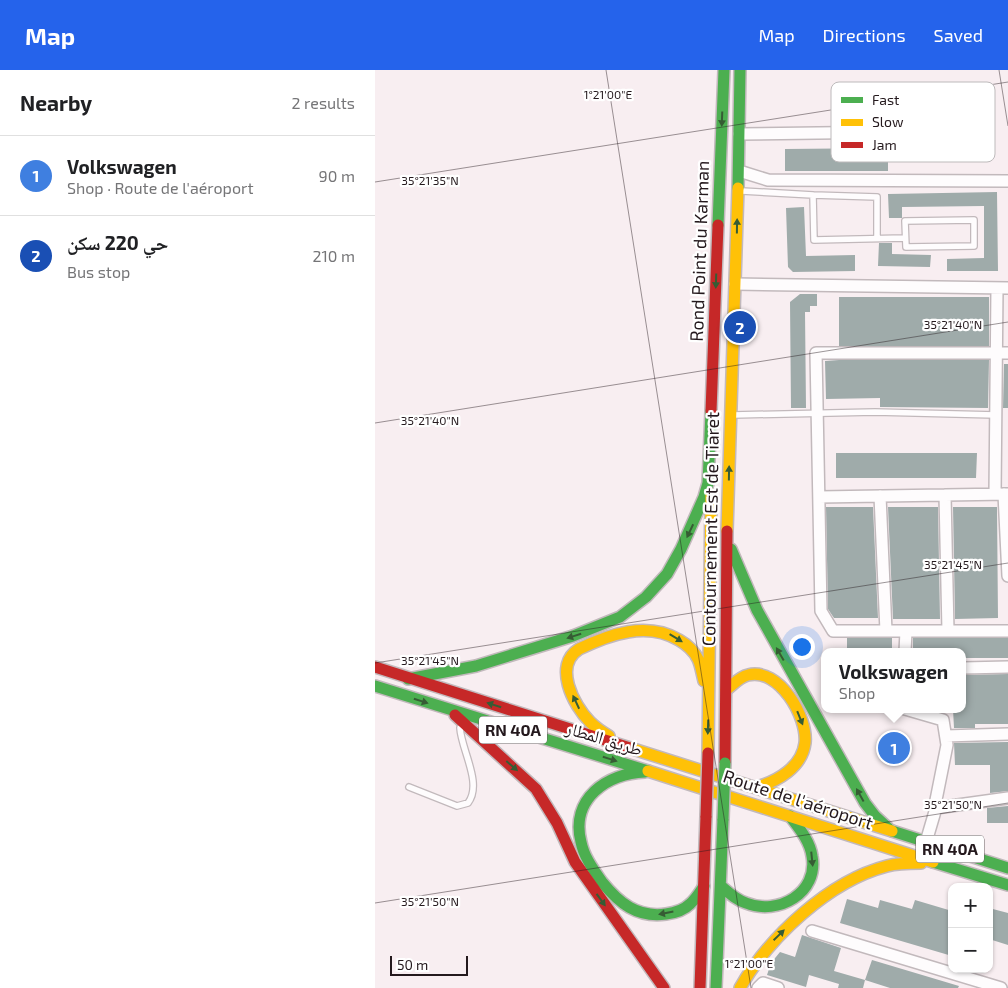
<!DOCTYPE html>
<meta charset="utf-8">
<style>
:root{--surface:#fff;--page:#f2f2f2;--text:#202124;--muted:#757577;--line:#e0e0e0;--accent:#2563eb}
body{margin:0;font-family:"Exo 2","Noto Naskh Arabic",sans-serif;background:var(--page);color:var(--text)}
.controls{position:absolute;right:15px;bottom:15px;display:grid;overflow:hidden;border-radius:10px;box-shadow:0 1px 4px #0004}
.controls button{width:45px;height:45px;display:grid;place-items:center;padding:0;border:0;border-bottom:1px solid var(--line);background:var(--surface);color:var(--text);font:25px sans-serif}
.scale{position:absolute;left:15px;bottom:12px;width:78px;box-sizing:border-box;padding-left:5px;border:2px solid #24191d;border-top:0;font-size:14px;line-height:18px;white-space:nowrap;color:#24191d;-webkit-text-stroke:4px #fff;paint-order:stroke}
.you{position:absolute;left:426px;top:576px;width:18px;height:18px;margin:-12px;border:4px solid #fff;border-radius:50%;background:#1a73e8;box-shadow:0 0 0 8px #1a73e833}
.badge{display:grid;place-items:center;width:32px;height:32px;border-radius:50%;background:var(--accent);color:#fff;font-size:16px;font-weight:700}
.pin{position:absolute;translate:-50% -50%;border:2px solid #fff;box-shadow:0 1px 5px #0006}
.popup{position:absolute;left:446px;top:578px;width:145px;height:65px;box-sizing:border-box;display:grid;place-content:center;border-radius:10px;background:var(--surface);filter:drop-shadow(0 1px 4px #0005);font-size:16px;white-space:nowrap;color:var(--muted)}
.popup b{font-size:19px;color:var(--text)}
.popup::after{content:'';position:absolute;left:50%;top:100%;margin-left:-10px;border:10px solid transparent;border-top-color:var(--surface)}
.list{margin:0;padding:0;list-style:none}
h2{display:flex;justify-content:space-between;align-items:center;height:65px;margin:0;padding:0 20px;font-size:21px}
h2 small{font-size:16px;font-weight:400;color:var(--muted)}
.list li{display:grid;grid-template-columns:32px 1fr auto;gap:15px;align-items:center;box-sizing:border-box;height:80px;padding:0 20px;border-top:1px solid var(--line)}
.list b{display:block;font-size:19px;white-space:nowrap}
.list p{margin:0;font-size:16px;white-space:nowrap;color:var(--muted)}
.list em{font-size:16px;font-style:normal;color:var(--muted)}
.map{position:relative;flex:none;width:633px;height:918px;overflow:hidden}
header{display:flex;align-items:center;gap:30px;box-sizing:border-box;height:70px;padding:0 25px;background:var(--accent);color:#fff}
header strong{font-size:24px}
nav{display:flex;gap:28px;margin-inline-start:auto;font-size:18px}
main{display:flex}
aside{flex:1;background:var(--surface)}
.map>svg:first-child{display:block}
.building{fill:#9fabaa}
.lines{fill:none;stroke-linecap:round;stroke-linejoin:round}
.lane-casing{stroke:#c2b9bc;stroke-width:8}
.street-casing{stroke:#c2b9bc;stroke-width:14}
.fast-casing{stroke:#c2b9bc;stroke-width:14}
.slow-casing{stroke:#c2b9bc;stroke-width:14}
.jam-casing{stroke:#c2b9bc;stroke-width:14}
.lane{stroke:#fefcfd;stroke-width:5.5}
.street{stroke:#fefcfd;stroke-width:11}
.fast{stroke:#4caf50;stroke-width:11}
.slow{stroke:#ffc107;stroke-width:11}
.jam{stroke:#c62828;stroke-width:11}
.fast-bridge-casing{stroke:#c2b9bc;stroke-width:14;stroke-linecap:butt}
.jam-bridge-casing{stroke:#c2b9bc;stroke-width:14;stroke-linecap:butt}
.fast-bridge{stroke:#4caf50;stroke-width:11}
.jam-bridge{stroke:#c62828;stroke-width:11}
.oneway{fill:#365c34}
.ticks{fill:none;stroke:#24191d;stroke-width:1;stroke-opacity:0.45}
.labels{text-anchor:middle;stroke-width:4.5;stroke-linejoin:round;paint-order:stroke}
.shield{fill:#fff;stroke:#665e61;stroke-width:1}
.shield-label{font-size:16px;font-weight:bold;fill:#24191d}
.street-label{font-size:18px;fill:#24191d;stroke:#fff}
.key{fill:#fff;stroke:#bdbabb;stroke-width:1}
.key-label{font-size:14px;fill:#24191d}
.ticks-label{font-size:12px;text-anchor:middle;fill:#24191d;stroke:#fff;stroke-width:4.5;stroke-linejoin:round;paint-order:stroke}
</style>
<header>
<strong>Map</strong>
<nav><a>Map</a><a>Directions</a><a>Saved</a></nav>
</header>
<main>
<aside>
<h2>Nearby<small>2 results</small></h2>
<ul class="list">
<li><span class="badge" style="background:#3f7fe0">1</span><div><b>Volkswagen</b><p>Shop · Route de l'aéroport</p></div><em>90 m</em></li>
<li><span class="badge" style="background:#1a4fb4">2</span><div><b>حي 220 سكن</b><p>Bus stop</p></div><em>210 m</em></li>
</ul>
</aside>
<div class="map">
<svg width="633" height="918" viewBox="0 0 633 918">
<rect width="100%" height="100%" fill="#f8eef1"/>
<path class="building" d="M513,78V101H410V79Z
M622,122L623,201H572V189L609,188V136L527,137V148H514L513,124Z
M429,137L431,186L480,185V201L418,202L413,197L411,138Z
M504,173H517V184L556,185L555,197L503,196Z
M425,224H442V236H435V242H430L431,338H416L415,232Z
M464,227H614V276H464Z
M464,290H614L613,338L505,337V328L451,329L450,291Z
M629,294H633V338H628Z
M461,383H602L601,408H461Z
M451,437H498L503,548H459L453,539Z
M513,437H563L565,549H518Z
M578,437H622L623,548L580,549Z
M472,568H517V582H472Z
M538,568H633V588H588V582H538Z
M633,604V654H600V658H579L578,639H588V605Z
M633,672V721L615,723V695H580L579,673Z
M633,736V753H612V738Z
M472,829L503,838L505,830L537,839L540,830L577,841V886L465,853Z
M614,838L633,843V875L614,869Z
M427,865L466,878L459,901L490,910L488,918H463L464,914L434,905L431,917L392,905L396,893L405,882L420,887Z
M497,890L584,916L583,918H515L490,910Z"/>
<g class="lines">
<g class="lane-casing">
<path id="lane" d="M367,121L438,125
M599,150V176L531,177L530,151Z
M502,168V127L438,125L439,170L530,168
M358,345L500,342L621,345
M34,717L82,736L93,733C108,714 86,679 85,658"/>
</g>
<g class="street-casing">
<path id="street" d="M364,64L518,62
M364,101L393,110L633,111
M360,214L633,218
M633,283H441L446,541L458,561H633
M620,424L622,218
M629,424L633,506
M570,425L573,561
M505,426L511,561
M444,427L633,424
M530,582L531,561
M588,598L633,597
M530,639L568,650L572,675L561,730V738L551,772
M571,666L633,664
M561,738L633,728
M437,861L626,918
M383,918L388,913L403,918"/>
</g>
<g class="fast-casing">
<path id="fast" d="M363,118L365,0
M343,155L349,0
M356,479L382,540L490,733L500,746L513,758
M33,609L101,596L198,566L245,547L271,527L292,504L306,479L329,427L333,413L336,341
M0,616L273,701
M270,702C232,703 195,729 206,772C209,787 218,799 227,812C244,833 262,848 291,844C299,843 309,840 315,834C321,829 325,822 329,816
M517,761L633,798
M558,792L633,815
M346,816C354,823 361,830 371,833C403,846 444,823 437,786C435,771 424,758 415,746
M341,918L348,749"/>
</g>
<g class="slow-casing">
<path id="slow" d="M352,461L363,118
M351,620C358,615 364,607 373,605C404,597 433,647 430,673C427,697 403,711 382,717
M234,666C227,662 220,657 215,652C198,635 178,595 204,579C235,564 272,551 304,570C311,574 319,581 323,589C326,595 327,604 329,611
M255,678L517,761
M333,683L336,424
M273,701L558,792
M365,918C394,867 454,811 512,796C523,793 535,793 546,793"/>
</g>
<g class="jam-casing">
<path id="jam" d="M336,341L343,155
M0,597L255,678
M80,645L161,719L182,753L200,792L289,918
M350,693L352,461
M325,918L331,746"/>
</g>
<use href="#lane" class="lane"/>
<use href="#street" class="street"/>
<use href="#fast" class="fast"/>
<use href="#slow" class="slow"/>
<use href="#jam" class="jam"/>
<g class="fast-bridge-casing">
<path id="fast-bridge" d="M348,749L350,693"/>
</g>
<g class="jam-bridge-casing">
<path id="jam-bridge" d="M331,746L333,683"/>
</g>
<use href="#fast-bridge" class="fast-bridge"/>
<use href="#jam-bridge" class="jam-bridge"/>
</g>
<defs><path id="oneway-solid" d="M-6-.8H1V-3.2L6.5 0L1 3.2V.8H-6Z" transform="scale(1.25)"/></defs>
<g class="oneway">
<use href="#oneway-solid" transform="translate(347 49) rotate(92)"/>
<use href="#oneway-solid" transform="translate(362 156) rotate(-89)"/>
<use href="#oneway-solid" transform="translate(341 211) rotate(92)"/>
<use href="#oneway-solid" transform="translate(354 403) rotate(-89)"/>
<use href="#oneway-solid" transform="translate(315 461) rotate(115)"/>
<use href="#oneway-solid" transform="translate(199 566) rotate(163)"/>
<use href="#oneway-solid" transform="translate(301 568) rotate(31)"/>
<use href="#oneway-solid" transform="translate(405 584) rotate(-120)"/>
<use href="#oneway-solid" transform="translate(46 631) rotate(18)"/>
<use href="#oneway-solid" transform="translate(201 632) rotate(-115)"/>
<use href="#oneway-solid" transform="translate(119 635) rotate(-163)"/>
<use href="#oneway-solid" transform="translate(425 648) rotate(68)"/>
<use href="#oneway-solid" transform="translate(333 657) rotate(92)"/>
<use href="#oneway-solid" transform="translate(235 689) rotate(17)"/>
<use href="#oneway-solid" transform="translate(137 696) rotate(41)"/>
<use href="#oneway-solid" transform="translate(485 725) rotate(-119)"/>
<use href="#oneway-solid" transform="translate(437 789) rotate(84)"/>
<use href="#oneway-solid" transform="translate(226 830) rotate(54)"/>
<use href="#oneway-solid" transform="translate(291 843) rotate(169)"/>
<use href="#oneway-solid" transform="translate(404 865) rotate(-44)"/>
</g>
<path class="ticks" d="M231,0L376,918M624,0L633,56M0,112L633,12M0,353L633,252M0,593L633,493M0,833L633,733"/>
<g class="labels">
<g class="shield">
<rect x="104" y="646.5" width="68" height="27" rx="4"/>
<rect x="541" y="765.5" width="68" height="27" rx="4"/>
</g>
<g class="shield-label">
<text x="138" y="666">RN 40A</text>
<text x="575" y="785">RN 40A</text>
</g>
<g class="street-label">
<text transform="translate(325 181) rotate(-88)" y="6">Rond Point du Karman</text>
<text transform="translate(336 459) rotate(-89)" y="6">Contournement Est de Tiaret</text>
<text transform="translate(229 669) rotate(17)" y="6">طريق المطار</text>
<text transform="translate(423 730) rotate(18)" y="6">Route de l'aéroport</text>
</g>
</g>
<rect x="456" y="12" width="164" height="80" rx="8" class="key"/>
<rect x="466" y="27" width="22" height="6" fill="#4caf50"/>
<rect x="466" y="49" width="22" height="7" fill="#ffc107"/>
<rect x="466" y="72" width="22" height="6" fill="#c62828"/>
<g class="key-label">
<text x="497" y="35">Fast</text>
<text x="497" y="57">Slow</text>
<text x="497" y="80">Jam</text>
</g>
<g class="ticks-label">
<text x="233" y="29">1°21'00"E</text>
<text x="55" y="115">35°21'35"N</text>
<text x="578" y="259">35°21'40"N</text>
<text x="55" y="355">35°21'40"N</text>
<text x="578" y="499">35°21'45"N</text>
<text x="55" y="595">35°21'45"N</text>
<text x="578" y="739">35°21'50"N</text>
<text x="55" y="836">35°21'50"N</text>
<text x="374" y="898">1°21'00"E</text>
</g>
</svg>
<div class="controls">
<button>+</button>
<button>−</button>
</div>
<div class="scale">50 m</div>
<div class="you"></div>
<div class="pin badge" style="left:519px;top:678px;background:#3f7fe0">1</div>
<div class="popup"><b>Volkswagen</b>Shop</div>
<div class="pin badge" style="left:365px;top:257px;background:#1a4fb4">2</div>
</div>
</main>
